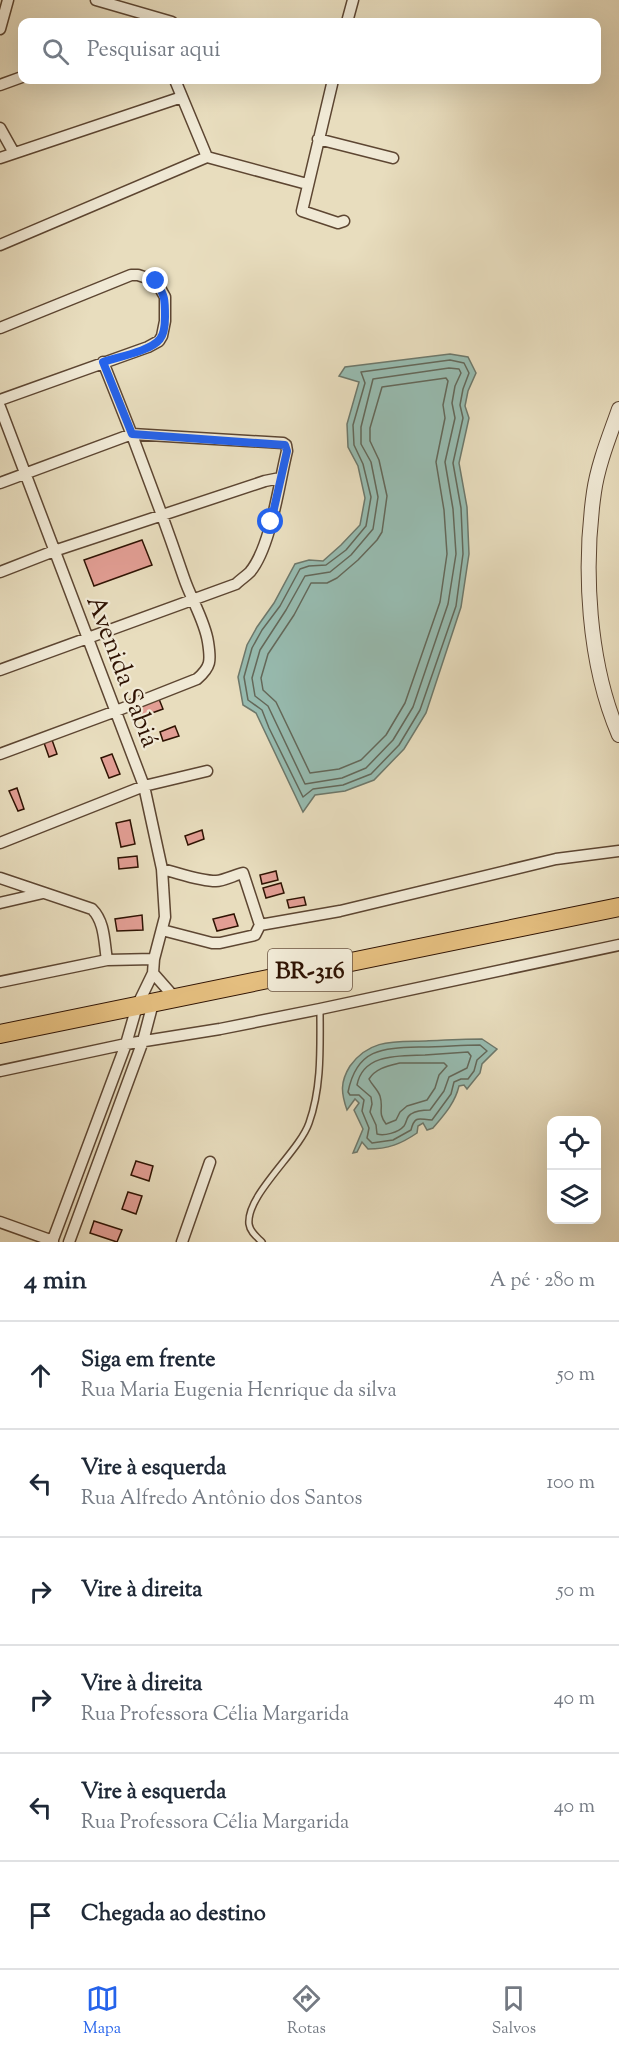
<!DOCTYPE html>
<html lang="pt">
<meta charset="utf-8">
<style>
:root{--surface:#fff;--page:#f2f2f3;--text:#1f2937;--muted:#747a83;--line:#e0e1e3;--accent:#2563eb}
body{margin:0;font-family:"Sorts Mill Goudy",serif;background:var(--page);color:var(--text)}
.controls{position:absolute;right:18px;bottom:18px;display:grid;overflow:hidden;border-radius:12px;box-shadow:0 6px 24px #0002}
.controls button{width:54px;height:54px;display:grid;place-items:center;padding:0;border:0;border-bottom:2px solid var(--line);background:var(--surface);color:var(--text);font:30px sans-serif}
.stop{position:absolute;width:18px;height:18px;margin:-14px;border:4px solid #2563eb;border-radius:50%;background:#fff}
.stop.end{background:#2563eb;border-color:#fff;box-shadow:0 2px 6px #0008}
.list{margin:0;padding:0;list-style:none}
h2{display:flex;justify-content:space-between;align-items:center;height:78px;margin:0;padding:0 24px;font-size:26px}
h2 small{font-size:20px;font-weight:400;color:var(--muted)}
.list li{display:grid;grid-template-columns:39px 1fr auto;gap:18px;align-items:center;box-sizing:border-box;height:108px;padding:0 24px;border-top:2px solid var(--line)}
.list b{display:block;font-size:22px;white-space:nowrap}
.list p{margin:0;font-size:20px;white-space:nowrap;color:var(--muted)}
.list em{font-size:20px;font-style:normal;color:var(--muted)}
.icon{flex:none;width:33px;height:33px;fill:none;stroke:currentColor;stroke-width:2;stroke-linecap:round;stroke-linejoin:round}
.map{position:relative;flex:none;width:619px;height:1242px;overflow:hidden}
.search{position:absolute;background:var(--surface);box-shadow:0 6px 24px #0002;left:18px;right:18px;top:18px;height:66px;display:flex;align-items:center;gap:15px;box-sizing:border-box;padding:0 21px;border-radius:12px;color:var(--muted);font-size:22px}
.sheet{height:726px;background:var(--surface)}
nav{display:flex;justify-content:space-around;align-items:center;box-sizing:border-box;height:84px;border-top:2px solid var(--line);background:var(--surface);font-size:16px;color:var(--muted)}
nav a{display:grid;justify-items:center;gap:3px}
nav .on{color:var(--accent)}
.map>svg:first-child{display:block}
.water{fill:#97bcb1;stroke:#6d786b;stroke-width:1.5}
.lines{fill:none;stroke-linecap:round;stroke-linejoin:round}
.shore{stroke:#63685a;stroke-width:1.5}
.building{fill:#e29e94;stroke:#2f1303;stroke-width:1.5}
.service-casing{stroke:#5d4632;stroke-width:8}
.minor-casing{stroke:#5d4632;stroke-width:13}
.tertiary-casing{stroke:#5d4632;stroke-width:16}
.trunk-casing{stroke:#2f1303;stroke-width:20}
.service{stroke:#f0e9d5;stroke-width:5}
.minor{stroke:#f0e9d5;stroke-width:10}
.tertiary{stroke:#f0e9d5;stroke-width:14}
.trunk{stroke:#e4be7f;stroke-width:18}
.route{stroke:#2563eb;stroke-width:8}
.labels{text-anchor:middle;stroke-width:4.5;stroke-linejoin:round;paint-order:stroke}
.shield{fill:#f0e9d5;stroke:#695342;stroke-width:1.5}
.shield-label{font-size:24px;font-weight:bold;fill:#2f1303}
.street-label{font-size:26px;fill:#2f1303;stroke:#f0e9d5}
</style>
<div class="map">
<svg width="619" height="1242" viewBox="0 0 619 1242">
<rect width="100%" height="100%" fill="#e8ddbe"/>
<filter id="stains"><feTurbulence type="fractalNoise" baseFrequency=".00333" numOctaves="4"/><feColorMatrix values="0 0 0 0 .2 0 0 0 0 .09 0 0 0 0 .02 0 0 0 .5 -.17"/></filter>
<radialGradient id="worn" r=".72"><stop offset=".6" stop-color="#630" stop-opacity="0"/><stop offset="1" stop-color="#630" stop-opacity=".3"/></radialGradient>
<path class="water" d="M450,354L468,357L476,373L468,391L465,406L469,418L459,463L467,507L469,554L461,607L426,713L404,749L374,780L345,791L315,795L303,812L256,713L243,705L238,677L247,645L257,627L274,603L295,564L309,560L323,561L341,545L360,525L365,498L358,466L348,447L347,424L359,382L339,376L345,367Z
M482,1039L497,1049L482,1064L480,1073L467,1089L464,1085L459,1086C455,1103 444,1115 433,1128L427,1130L423,1123L418,1126L417,1133C401,1144 388,1149 368,1149L362,1142L357,1152L353,1153L363,1129L354,1110L359,1103L355,1099L347,1110C341,1093 340,1082 350,1066C370,1038 396,1042 426,1041C445,1040 463,1039 482,1039Z"/>
<g class="lines">
<path class="shore" d="M450,360L464,363L469,373L463,389L460,405L463,418L453,463L461,508L463,554L456,606L420,710L399,745L371,774L343,785L313,789L303,797L269,728L262,710L248,700L244,677L252,648L262,630L280,606L300,569L309,566L326,565L346,550L366,526L371,497L363,464L354,445L353,425L365,383L361,372Z
M449,368L459,369L461,373L455,386L452,403L455,418L445,462L453,509L456,554L448,604L413,707L393,740L366,768L342,778L305,784L268,706L255,696L252,678L260,650L286,610L305,576L330,572L351,555L373,529L378,497L371,462L361,444V427L373,379Z
M446,378L448,381L443,405L445,418L436,462L444,510L447,554L440,602L405,703L386,735L361,760L339,769L310,773L276,702L263,690L261,678L268,654L294,615L311,583H327L337,578L358,560L377,540L382,532L387,496L379,460L370,441V428L382,387Z
M480,1045L487,1051L477,1060L474,1071L468,1079H461L454,1082L451,1094L432,1120C420,1120 415,1114 411,1130L393,1140L372,1143L367,1138L369,1128L362,1111L364,1100L359,1095H350L348,1092C357,1047 384,1048 423,1047C442,1047 461,1045 480,1045Z
M468,1052L471,1056L467,1068L449,1077L444,1091L430,1110C424,1110 417,1110 411,1114C406,1117 407,1122 404,1126C398,1133 384,1136 377,1134L376,1125L370,1112L372,1104L371,1097L357,1085C363,1053 400,1056 425,1055C439,1054 454,1053 468,1052Z
M400,1063H444L447,1066L439,1075L435,1088L427,1100L407,1106L400,1112L396,1120L386,1124C377,1112 384,1109 380,1096C378,1090 372,1085 369,1079C376,1068 388,1066 400,1063Z"/>
</g>
<path class="building" d="M142,540L152,565L94,586L84,560Z
M159,699L163,709L141,717L137,707Z
M175,726L179,736L163,741L160,732Z
M51,737L57,754L49,757L43,740Z
M112,754L120,774L109,778L101,758Z
M17,788L24,809L18,811L9,791Z
M130,820L135,844L121,847L116,823Z
M202,830L204,839L188,845L185,836Z
M137,856L138,867L119,869L118,858Z
M276,871L278,880L262,884L260,875Z
M281,883L284,893L266,898L263,888Z
M304,897L306,905L289,908L287,900Z
M234,914L238,926L217,931L213,919Z
M142,915L143,930L117,931L115,919Z
M136,1161L153,1166L149,1181L131,1175Z
M128,1192L142,1196L136,1214L122,1209Z
M94,1221L122,1230L117,1242L90,1233Z"/>
<g class="lines">
<g class="service-casing">
<path id="service" d="M262,1242C257,1237 250,1232 249,1224C246,1195 299,1152 309,1123C322,1087 320,1046 320,1009"/>
</g>
<g class="minor-casing">
<path id="minor" d="M96,0L172,22
M347,22L353,0
M0,29L8,0
M175,80L207,157L307,184
M333,80L302,211L338,223L344,221
M0,85L22,77
M0,128L14,153
M318,139L393,158
M0,158L182,97
M0,245L207,157
M0,328L131,275H138L156,281L165,297V321L162,336L159,341L148,347L0,400
M0,407L144,786L162,869L165,917L154,959L153,973L175,998
M0,483L132,434L283,443L286,445L287,451C279,483 271,547 250,572C246,576 240,580 236,584L0,670
M0,572L54,551L265,481L280,478
M0,754L116,711L197,679C211,667 211,661 208,642C205,621 191,599 184,578C159,505 132,433 103,362
M0,843L144,786L207,771
M162,869C179,873 199,881 216,881C223,881 235,875 243,873L260,925
M0,878L92,909C105,922 104,942 107,960
M0,903L43,893
M260,925L340,911L556,859L619,851
M162,930L212,943H220L255,935L260,925
M0,982L107,960L154,959
M0,1071L126,1044L220,1029L320,1009L619,945
M0,1222L53,1241
M52,1242L126,1044L137,1006L153,973
M69,1242L143,1041L153,1003
M182,1242L210,1162"/>
</g>
<g class="tertiary-casing">
<path id="tertiary" d="M619,409C610,435 598,464 594,492C583,569 588,663 619,735"/>
</g>
<g class="trunk-casing">
<path id="trunk" d="M0,1034L619,907"/>
</g>
<use href="#service" class="service"/>
<use href="#minor" class="minor"/>
<use href="#tertiary" class="tertiary"/>
<use href="#trunk" class="trunk"/>
</g>
<g class="lines">
<path class="route" d="M156,281C165,297 165,298 165,317C165,323 164,334 160,339C151,351 118,357 103,362L132,434L285,445L287,451L271,522"/>
</g>
<g class="labels">
<rect class="shield" x="268" y="949" width="84" height="42" rx="4.5"/>
<g class="shield-label">
<text x="310" y="978">BR-316</text>
</g>
<g class="street-label">
<text transform="translate(124 671) rotate(69)" y="9">Avenida Sabiá</text>
</g>
</g>
<rect width="100%" height="100%" filter="url(#stains)"/>
<rect width="100%" height="100%" fill="url(#worn)"/>
</svg>
<div class="controls">
<button><svg class="icon" aria-label="locate" viewBox="0 0 24 24"><circle cx="12" cy="12" r="6"/><path d="M12 2v4M12 18v4M2 12h4M18 12h4"/></svg></button>
<button><svg class="icon" aria-label="layers" viewBox="0 0 24 24"><path d="M12 4l9 5-9 5-9-5zM3 14l9 5 9-5"/></svg></button>
</div>
<div class="stop" style="left:271px;top:522px"></div>
<div class="stop end" style="left:156px;top:281px"></div>
<div class="search"><svg class="icon" aria-label="search" viewBox="0 0 24 24"><circle cx="10" cy="10" r="6"/><path d="M15 15l6 6"/></svg>Pesquisar aqui</div>
</div>
<section class="sheet">
<h2>4 min<small>A pé · 280 m</small></h2>
<ul class="list">
<li><svg class="icon" aria-label="ahead" viewBox="0 0 24 24"><path d="M12 20V5M6 11l6-6 6 6"/></svg><div><b>Siga em frente</b><p>Rua Maria Eugenia Henrique da silva</p></div><em>50 m</em></li>
<li><svg class="icon" aria-label="left" viewBox="0 0 24 24"><path d="M17 20v-9H6M10 6l-5 5 5 5"/></svg><div><b>Vire à esquerda</b><p>Rua Alfredo Antônio dos Santos</p></div><em>100 m</em></li>
<li><svg class="icon" aria-label="right" viewBox="0 0 24 24"><path d="M7 20v-9h11M14 6l5 5-5 5"/></svg><div><b>Vire à direita</b></div><em>50 m</em></li>
<li><svg class="icon" aria-label="right" viewBox="0 0 24 24"><path d="M7 20v-9h11M14 6l5 5-5 5"/></svg><div><b>Vire à direita</b><p>Rua Professora Célia Margarida</p></div><em>40 m</em></li>
<li><svg class="icon" aria-label="left" viewBox="0 0 24 24"><path d="M17 20v-9H6M10 6l-5 5 5 5"/></svg><div><b>Vire à esquerda</b><p>Rua Professora Célia Margarida</p></div><em>40 m</em></li>
<li><svg class="icon" aria-label="arrive" viewBox="0 0 24 24"><path d="M6 21V4h12l-3 4 3 4H6"/></svg><div><b>Chegada ao destino</b></div></li>
</ul>
</section>
<nav>
<a class="on"><svg class="icon" aria-label="map" viewBox="0 0 24 24"><path d="M3 6l6-2 6 2 6-2v14l-6 2-6-2-6 2zM9 4v14M15 6v14"/></svg>Mapa</a>
<a><svg class="icon" aria-label="directions" viewBox="0 0 24 24"><path d="M12 3l9 9-9 9-9-9zM9 14v-3h6M13 9l2 2-2 2"/></svg>Rotas</a>
<a><svg class="icon" aria-label="saved" viewBox="0 0 24 24"><path d="M7 4h10v16l-5-4-5 4z"/></svg>Salvos</a>
</nav>
